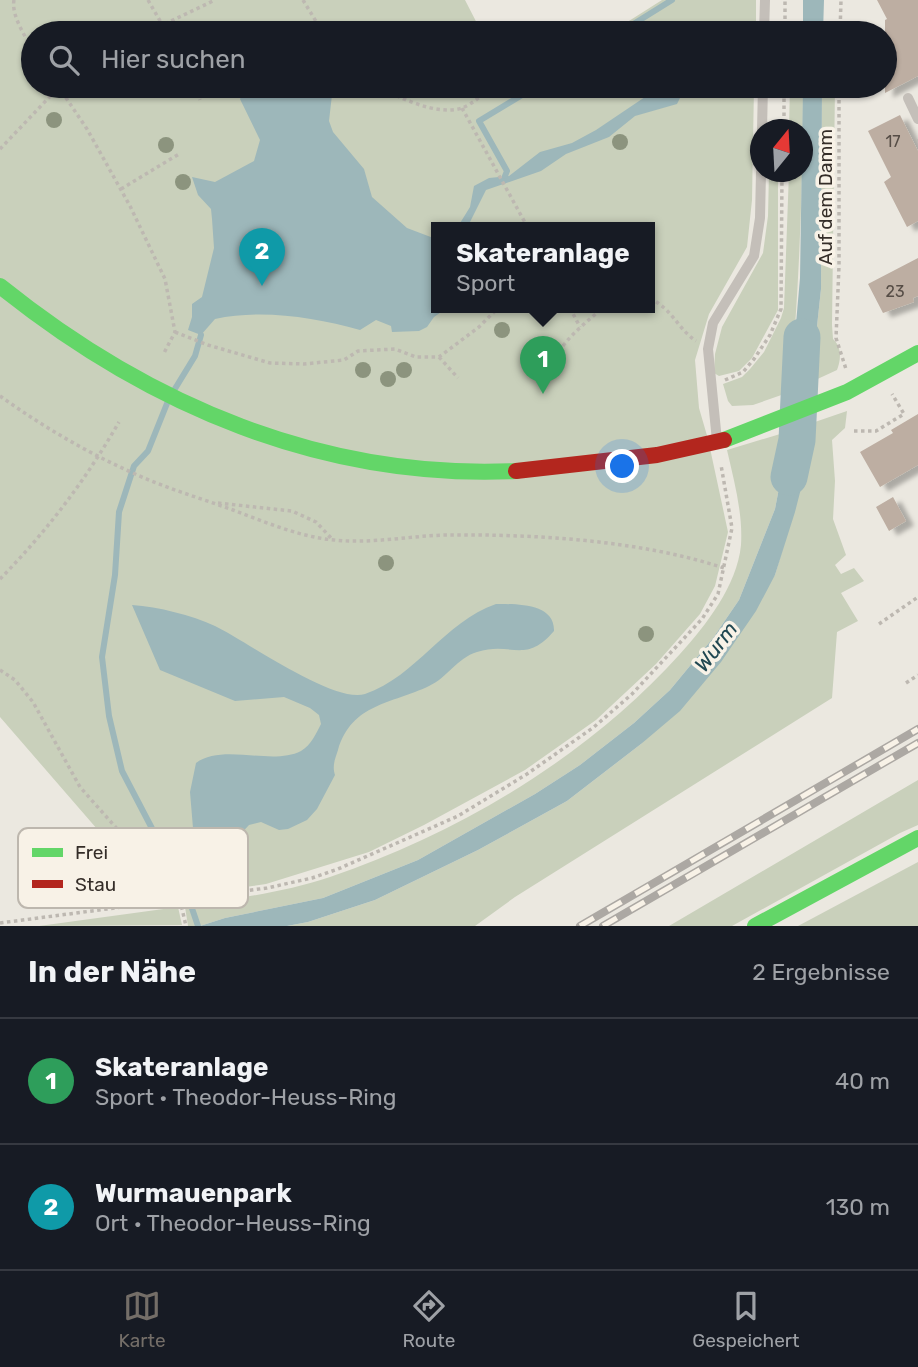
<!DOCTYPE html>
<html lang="de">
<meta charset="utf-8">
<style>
:root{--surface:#171b24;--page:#242831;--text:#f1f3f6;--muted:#9ea1a6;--line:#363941;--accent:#746e68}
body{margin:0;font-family:Rubik,sans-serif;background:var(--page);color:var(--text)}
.compass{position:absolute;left:750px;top:119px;width:63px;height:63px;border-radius:50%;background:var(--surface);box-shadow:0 2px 5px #0004;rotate:18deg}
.you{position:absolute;left:623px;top:467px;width:24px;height:24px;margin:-18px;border:5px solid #fff;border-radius:50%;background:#1a73e8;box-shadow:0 0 0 10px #1a73e833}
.badge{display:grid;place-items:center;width:46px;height:46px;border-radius:50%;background:var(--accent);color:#fff;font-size:23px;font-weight:700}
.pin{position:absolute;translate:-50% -58px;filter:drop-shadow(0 2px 4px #0008)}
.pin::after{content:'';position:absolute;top:37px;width:24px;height:21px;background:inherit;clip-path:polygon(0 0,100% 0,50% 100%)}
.popup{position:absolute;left:431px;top:222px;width:224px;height:91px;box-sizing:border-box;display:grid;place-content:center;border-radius:0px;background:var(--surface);filter:drop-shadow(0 2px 5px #0005);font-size:23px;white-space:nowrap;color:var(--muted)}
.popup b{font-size:26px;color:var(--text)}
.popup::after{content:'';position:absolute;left:50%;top:100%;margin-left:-14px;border:14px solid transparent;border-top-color:var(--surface)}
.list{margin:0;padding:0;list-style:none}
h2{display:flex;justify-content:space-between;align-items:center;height:91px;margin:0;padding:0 28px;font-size:30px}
h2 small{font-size:23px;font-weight:400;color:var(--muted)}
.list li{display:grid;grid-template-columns:46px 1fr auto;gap:21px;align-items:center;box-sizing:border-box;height:126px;padding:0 28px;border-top:2px solid var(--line)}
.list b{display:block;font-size:26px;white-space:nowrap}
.list p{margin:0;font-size:23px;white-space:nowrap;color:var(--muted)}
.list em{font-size:23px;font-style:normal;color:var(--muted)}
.icon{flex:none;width:38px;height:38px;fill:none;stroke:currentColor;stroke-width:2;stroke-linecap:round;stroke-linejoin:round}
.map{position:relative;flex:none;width:918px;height:926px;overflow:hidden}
.search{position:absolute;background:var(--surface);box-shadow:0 2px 5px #0004;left:21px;right:21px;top:21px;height:77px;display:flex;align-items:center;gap:18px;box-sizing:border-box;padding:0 24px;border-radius:38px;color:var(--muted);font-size:26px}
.sheet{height:343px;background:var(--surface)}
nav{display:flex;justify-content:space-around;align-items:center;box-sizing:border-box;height:98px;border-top:2px solid var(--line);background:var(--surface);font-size:19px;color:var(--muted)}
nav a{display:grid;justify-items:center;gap:4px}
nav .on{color:var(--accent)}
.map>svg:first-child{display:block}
.green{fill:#c9d0bb;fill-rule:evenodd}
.water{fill:#9db7ba}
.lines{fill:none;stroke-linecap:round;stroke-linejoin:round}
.stream{stroke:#9db7ba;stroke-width:6}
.river{stroke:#9db7ba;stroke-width:37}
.building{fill:#bdaea2;filter:url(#shadow)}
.path{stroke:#bdb8b1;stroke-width:3.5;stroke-dasharray:3.5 3.5;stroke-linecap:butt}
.lane{stroke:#c4bfb9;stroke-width:10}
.fast{stroke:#63d668;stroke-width:16}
.jam{stroke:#b3261e;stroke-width:16}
.rail-casing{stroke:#aca8a3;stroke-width:8}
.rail{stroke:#f8f2e7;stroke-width:5;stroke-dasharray:16;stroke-linecap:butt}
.tree{fill:#8c947e}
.labels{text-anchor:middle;stroke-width:7;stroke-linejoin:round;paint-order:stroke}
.number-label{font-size:16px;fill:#564d46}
.street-label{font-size:19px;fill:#342d28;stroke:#f8f2e7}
.water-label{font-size:21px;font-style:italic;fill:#214852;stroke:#f8f2e7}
.key{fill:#f8f2e7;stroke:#bdb7ae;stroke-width:2}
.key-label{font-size:19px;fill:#342d28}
</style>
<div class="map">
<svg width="918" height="926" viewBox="0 0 918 926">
<defs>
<filter id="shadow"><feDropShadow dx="8" dy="4.5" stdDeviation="2" flood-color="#0004"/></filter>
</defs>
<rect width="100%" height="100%" fill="#ebe8e0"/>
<path class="green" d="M0,0H465L482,33H33V86H510L514,94L528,86H754L752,200L747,247L709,314L695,360L699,408L708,439L728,532L715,586L700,614L656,664L596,720L525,770L424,825L369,852L266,884L196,894L156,897L0,717ZM436,228H650V308H436Z
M662,0H756V33H610Z
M790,86H803C803,190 799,288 790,392L753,405L732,406L728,401L723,384L742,377L750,369L764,352L781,318L784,308L789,172H802V130L789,129Z
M822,86H835L832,325L833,339C842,347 841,360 837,370L811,382L821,289Z
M769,172H778V310L752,358L739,371L719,376L714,373L715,354L722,327L763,253L768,216Z
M847,411L845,428L832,440L835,481L833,519L846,555L835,565L841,574L854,568L864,581L841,593L858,621L837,632L832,698L515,897L475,926H287L308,922L375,900L478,850L567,801L641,744L775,575L806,469L812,423Z
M790,431L775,509L739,600L713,638L670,690L634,723L580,765L535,794L418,860L323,898L225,918L200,926H188L185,907C234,898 283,893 330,877C461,832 587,757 680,654C706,625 737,586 741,545C743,513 734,481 727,450Z
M918,780V825L900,833L732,926H669Z
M918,862V926H798Z
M178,907L182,925L39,926Z"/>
<path class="water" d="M803,0H824L823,33H803Z
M257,86H333L329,121L333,132L364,169L372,197L407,228L436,239V308H447L434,317L427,327L419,331L392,332L391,326L376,320L360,330C314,317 261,309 215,319L201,335L188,330L192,317V304L202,297L214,248L212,219L211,209L198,195L192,177L215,182L254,161L260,140L240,99L243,92Z
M803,86H822L821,289L811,382L790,392L800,278Z
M674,91L681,96L677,104L635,116L609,137L566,154L541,171L486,190L467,228H457L470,207L474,186L489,178L509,176L540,152L572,143L596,130L645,97Z
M812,423L806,469L795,512L775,575L756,611L721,662L680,711L641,744L567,801L478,850L375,900L308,922L287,926H200L225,918L323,898L418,860L535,794L580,765L634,723L670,690L713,638L739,600L775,509L790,431Z
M496,604C516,604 555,603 554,631C525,665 512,641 477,652C457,658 447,678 429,686C392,704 352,703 338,750C335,759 332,766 335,775L317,809L307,820L288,829L279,830L261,822L249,825L224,852L207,858L188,859L181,868L191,892L182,897C175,881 169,864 172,846L188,841L193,828L190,792L196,763C223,743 272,766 301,751C311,745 316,734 321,724L319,715L310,708L284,697L235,701L160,670L132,605C159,607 191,615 215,626C246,641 334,704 365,694C417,676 444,622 496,604Z"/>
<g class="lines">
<path class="stream" d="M619,33L672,0
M505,176L507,171L479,121L537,86
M173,392L195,356L201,335
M168,401L148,451L134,466L119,512L115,575L102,657L109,716L122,771L157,838L175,865
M185,888L198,926"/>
<path class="river" d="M789,477L797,440L802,337"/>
</g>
<path class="building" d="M877,0H918V76L885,93V20L887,19Z
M900,115L918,151V221L907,227L884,182L891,177L868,131Z
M918,258V296L913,298L914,302L883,313L868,284Z
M918,414V465L880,487L860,452L893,433L891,430Z
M893,497L906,521L889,531L876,507Z"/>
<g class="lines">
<path class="path" d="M14,0C11,16 26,37 33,51
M148,0L167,33
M303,0L323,33
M146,33L215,0
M785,33V0
M840,33L841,0
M58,86L87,129L130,206L165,279L175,332L164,353
M195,86L200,100
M378,86C399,98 437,116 462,108C473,104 485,92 495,86
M839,86V266L836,338L846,369
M462,108L528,228
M784,130V86
M917,141H918
M0,149L59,87
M121,189L179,154
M650,298C674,311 677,328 696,341
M570,308L580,327
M175,332L208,345L270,363L304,364L344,360L358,351L395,349L416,357H439L479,327L498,308
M439,357L458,378
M549,370C560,343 580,327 603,308
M725,380L743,372L754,359L770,335L781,309L782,172
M0,396C42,426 86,452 133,473C165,488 200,498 233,510C265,522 300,537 334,540C372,544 408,536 446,535C534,534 639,540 724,568
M854,431H876L904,414L892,394
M218,503L292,511L316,522L333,540
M0,579C47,531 85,481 119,422
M879,624L918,597
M0,670L15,680L33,702L80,787L180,900L186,926
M906,683L918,675
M0,923L267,888L312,878L338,869L458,816L527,774L594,727L632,694L702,619L718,594L732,528L721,465"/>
<path class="lane" d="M764,33L765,0
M908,98L918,119
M762,130L763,86
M717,441L708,349L713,323L754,256L760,218L761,172"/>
<path class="fast" d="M0,286C148,405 323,480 516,471
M724,440L847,392L918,353
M755,926L918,838"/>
<path class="jam" d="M516,471L657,455L724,440"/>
<g class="rail-casing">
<path id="rail" d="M580,926L918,729
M603,926L918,743"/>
</g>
<use href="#rail" class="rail"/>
</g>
<g class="tree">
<circle cx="54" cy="120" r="8"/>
<circle cx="620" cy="142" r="8"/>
<circle cx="166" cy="145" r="8"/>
<circle cx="183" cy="182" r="8"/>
<circle cx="502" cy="330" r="8"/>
<circle cx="363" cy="370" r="8"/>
<circle cx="404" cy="370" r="8"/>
<circle cx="388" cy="379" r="8"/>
<circle cx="386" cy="563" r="8"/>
<circle cx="646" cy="634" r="8"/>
</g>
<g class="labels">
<g class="number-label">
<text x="893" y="147">17</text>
<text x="895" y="297">23</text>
</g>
<g class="street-label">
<text transform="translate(825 197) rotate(-90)" y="7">Auf dem Damm</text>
</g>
<g class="water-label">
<text transform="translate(716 647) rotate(-53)" y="7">Wurm</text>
</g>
</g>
<rect x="18" y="828" width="230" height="80" rx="10" class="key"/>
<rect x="32" y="848" width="31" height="9" fill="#63d668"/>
<rect x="32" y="880" width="31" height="8" fill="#b3261e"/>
<g class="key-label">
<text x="75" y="859">Frei</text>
<text x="75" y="891">Stau</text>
</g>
</svg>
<svg class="compass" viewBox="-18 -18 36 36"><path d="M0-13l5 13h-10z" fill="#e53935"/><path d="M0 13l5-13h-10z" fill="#9ea1a6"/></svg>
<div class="you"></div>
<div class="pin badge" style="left:543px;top:394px;background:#2e9e5b">1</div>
<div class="popup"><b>Skateranlage</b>Sport</div>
<div class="pin badge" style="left:262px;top:286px;background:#0f9aa8">2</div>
<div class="search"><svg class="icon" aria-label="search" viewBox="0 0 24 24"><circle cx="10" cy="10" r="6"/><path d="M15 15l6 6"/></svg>Hier suchen</div>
</div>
<section class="sheet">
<h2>In der Nähe<small>2 Ergebnisse</small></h2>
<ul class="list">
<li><span class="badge" style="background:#2e9e5b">1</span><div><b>Skateranlage</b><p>Sport · Theodor-Heuss-Ring</p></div><em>40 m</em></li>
<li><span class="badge" style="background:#0f9aa8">2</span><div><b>Wurmauenpark</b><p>Ort · Theodor-Heuss-Ring</p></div><em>130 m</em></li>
</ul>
</section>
<nav>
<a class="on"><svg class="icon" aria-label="map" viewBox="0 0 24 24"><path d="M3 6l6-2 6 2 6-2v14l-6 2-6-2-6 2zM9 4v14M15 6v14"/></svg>Karte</a>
<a><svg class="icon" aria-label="directions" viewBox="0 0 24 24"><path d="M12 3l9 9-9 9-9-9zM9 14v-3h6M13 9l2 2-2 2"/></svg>Route</a>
<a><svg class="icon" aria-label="saved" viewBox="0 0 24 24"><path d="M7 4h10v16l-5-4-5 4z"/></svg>Gespeichert</a>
</nav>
